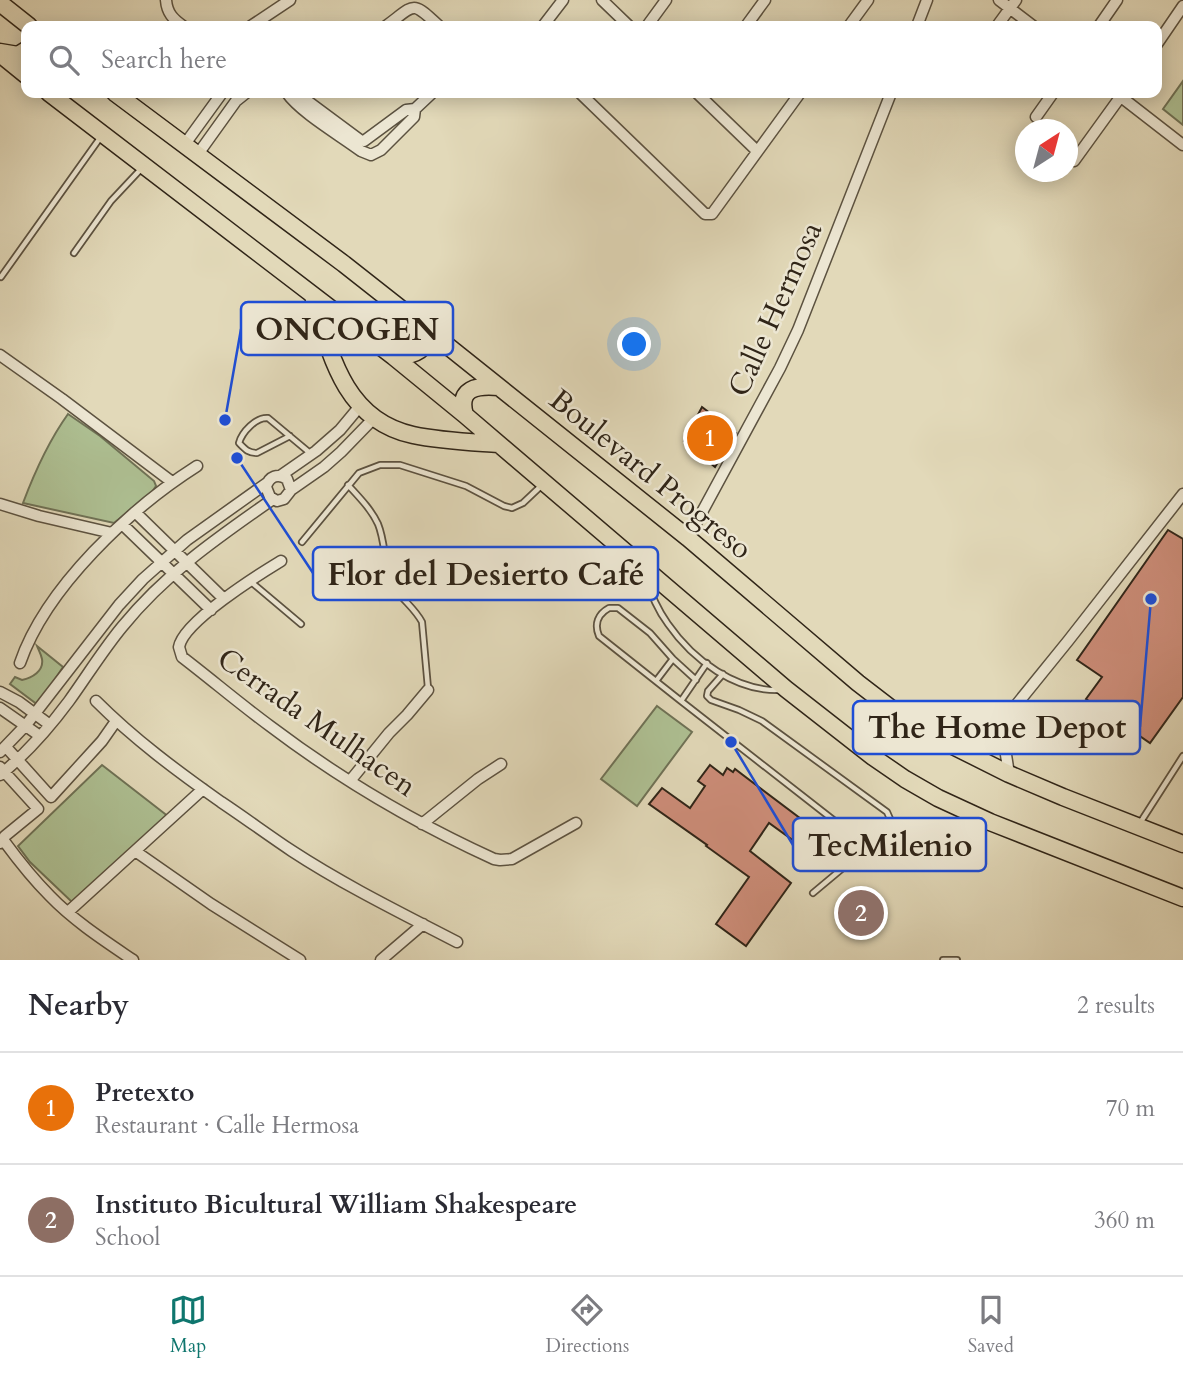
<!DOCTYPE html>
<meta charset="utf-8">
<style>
:root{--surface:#fff;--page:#f7f7f7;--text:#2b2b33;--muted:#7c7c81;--line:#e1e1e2;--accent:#0f766e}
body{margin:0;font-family:Cardo,serif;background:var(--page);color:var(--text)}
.compass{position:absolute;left:1015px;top:119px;width:63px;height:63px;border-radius:50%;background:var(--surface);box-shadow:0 4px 18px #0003;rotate:36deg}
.you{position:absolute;left:635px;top:345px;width:24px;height:24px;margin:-18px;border:5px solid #fff;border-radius:50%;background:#1a73e8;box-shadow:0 0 0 10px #1a73e833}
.badge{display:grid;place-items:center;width:46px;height:46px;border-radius:50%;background:var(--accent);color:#fff;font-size:23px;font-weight:700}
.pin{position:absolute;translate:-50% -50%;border:4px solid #fff;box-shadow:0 2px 7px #0006}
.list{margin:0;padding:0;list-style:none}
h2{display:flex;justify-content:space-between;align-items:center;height:91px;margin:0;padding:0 28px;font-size:30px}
h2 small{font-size:23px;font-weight:400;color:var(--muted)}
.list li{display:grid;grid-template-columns:46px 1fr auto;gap:21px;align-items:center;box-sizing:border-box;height:112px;padding:0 28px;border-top:2px solid var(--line)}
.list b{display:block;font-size:26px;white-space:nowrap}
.list p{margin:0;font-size:23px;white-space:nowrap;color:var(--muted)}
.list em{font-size:23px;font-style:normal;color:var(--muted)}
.icon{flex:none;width:38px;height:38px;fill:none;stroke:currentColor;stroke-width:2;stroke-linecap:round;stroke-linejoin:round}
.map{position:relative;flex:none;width:1183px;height:960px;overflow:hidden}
.search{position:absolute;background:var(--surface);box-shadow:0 4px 18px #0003;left:21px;right:21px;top:21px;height:77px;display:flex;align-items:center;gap:18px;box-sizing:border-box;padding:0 24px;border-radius:14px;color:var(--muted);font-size:26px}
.sheet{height:315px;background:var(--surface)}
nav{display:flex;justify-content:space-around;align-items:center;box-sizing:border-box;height:98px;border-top:2px solid var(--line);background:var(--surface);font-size:19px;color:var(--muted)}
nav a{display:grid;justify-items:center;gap:4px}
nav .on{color:var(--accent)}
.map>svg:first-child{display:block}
.green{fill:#aec093;stroke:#6f7256;stroke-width:2}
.building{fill:#cd8d79;stroke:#302518;stroke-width:2}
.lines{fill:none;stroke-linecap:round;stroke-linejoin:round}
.service-casing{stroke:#5c5240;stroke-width:8}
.minor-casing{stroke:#5c5240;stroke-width:13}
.primary-casing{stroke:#302518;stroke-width:19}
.service{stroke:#ece6d2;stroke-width:4.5}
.minor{stroke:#ece6d2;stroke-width:10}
.primary{stroke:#e2d9b9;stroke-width:16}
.labels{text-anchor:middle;stroke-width:5;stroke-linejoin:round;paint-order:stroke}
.street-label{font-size:30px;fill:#302518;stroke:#ece6d2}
.leader{fill:none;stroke:#1d4ed8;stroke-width:2.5}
.callout-dot{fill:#1d4ed8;stroke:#ece6d2;stroke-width:2.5}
.callout{fill:#ece6d2;stroke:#1d4ed8;stroke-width:2.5}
.callout-label{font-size:32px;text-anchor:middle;font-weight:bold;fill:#302518}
</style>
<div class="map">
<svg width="1183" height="960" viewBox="0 0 1183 960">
<rect width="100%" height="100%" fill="#e2d9b9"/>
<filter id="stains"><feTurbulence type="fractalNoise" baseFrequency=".00286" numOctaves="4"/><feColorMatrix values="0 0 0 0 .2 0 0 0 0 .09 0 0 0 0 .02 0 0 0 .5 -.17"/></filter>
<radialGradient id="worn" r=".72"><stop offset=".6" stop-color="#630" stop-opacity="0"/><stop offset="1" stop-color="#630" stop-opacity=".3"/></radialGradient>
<path class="green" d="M1183,81V125L1163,109Z
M68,414L100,436L154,481L156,486L152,492L114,523L23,503C35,471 48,442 68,414Z
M37,646L63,667L38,705L10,684L15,677L22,680C32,678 44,671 42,659C41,654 39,651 37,646Z
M657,706L692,732L637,806L601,779Z
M102,765L169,817L74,904L30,862L18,846Z"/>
<path class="building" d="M702,407L736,433L715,467L684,441Z
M1168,530L1183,539V697L1150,743L1086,699L1102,677L1077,660Z
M710,765L723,775L727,768L733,772L735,769L825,837L812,854L769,823L750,851L791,883L746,946L716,924L749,877L706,846L707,845L649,804L662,788L690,808L705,786L698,781Z"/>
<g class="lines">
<g class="service-casing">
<path id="service" d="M74,253L111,201L141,169
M1,277L100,138
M290,436L257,453C248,453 245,449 239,443C242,432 256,417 268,418L310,453
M348,485C359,497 371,509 378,524C385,541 384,561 390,578C396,596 413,605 422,622L428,688
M302,542L359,473L380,465H400L466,486L504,506L512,508L523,503L541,486
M645,575C650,592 657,609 668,624C693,660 736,692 781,690
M250,581L301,624
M707,663L681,701L868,847L888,830L891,821L887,812L762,721L739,710L711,700L707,696L708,691L723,674
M656,681L672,660
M681,701L599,636C594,624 598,614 609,608H618L650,633L673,659L696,680
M1140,823L1183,756
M813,893L868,847
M943,960H957"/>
</g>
<g class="minor-casing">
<path id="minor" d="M166,0C167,13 173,19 183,26
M602,0L629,26
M999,0L1033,26
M251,26L290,0
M386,26C416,4 411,0 439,26
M543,26L563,0
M647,26L666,0
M746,26L765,0
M849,26L868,0
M917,26L927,0
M997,26L1016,0
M1099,26L1117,0
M1157,44L1183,6
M287,93C300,112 341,136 361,151L371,155
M294,93L298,94L360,140L364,141
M580,93L705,214H712L800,93
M697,93L757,151
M1116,93L1183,145
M1036,117L1053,93
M364,141L406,110L415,109
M185,144L222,93
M198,154L236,101L246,93
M371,155L381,150L414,117L415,109L432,93
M1074,161L1121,96
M0,355L62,399L172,482
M280,476L316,451L340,430L360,406
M291,490L287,479C278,473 269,476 266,487L270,497L277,501L284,499L291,490L324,467L341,452L374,418
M0,504L39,516L112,533
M135,512L224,599
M122,524L211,610
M688,538L780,368L798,330L891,93
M281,561C258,575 183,622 179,647L182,657C212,680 240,704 270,726C340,779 415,823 494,859L500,860L512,859L576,823
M20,663C46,587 131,508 197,466
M0,692L19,702L50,725
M96,701C134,739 177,771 221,802C245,818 268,835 292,851C344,885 401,913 457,942
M0,708L40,736
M1004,720V742L1009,774
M947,742C968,737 987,732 1004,720L1068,641L1183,494
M6,747L51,797L102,741L116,721
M0,752L26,725L119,605L143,579L187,540L267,483
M0,767L38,809L5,836L0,843
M0,775C26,754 49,728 69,701C87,676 103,650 122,627C165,574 217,538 273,499
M350,781L389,733L407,715L428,690
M422,824L478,779L501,764
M4,841C18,860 33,879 50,896C74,921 105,941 133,960
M135,851L211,904L300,960
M68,912L203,789
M381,960L423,924"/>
</g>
<g class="primary-casing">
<path id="primary" d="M0,3L29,26
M0,52L18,55L26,50
M0,54L26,75
M49,93L394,357L465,415L786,689L873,757L905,779L938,798L990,822L1183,898
M115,93L344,264L424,327L688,538L858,683L897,713L945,742L1009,774L1063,797L1183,844
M313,296C330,354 344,420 413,435C441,441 470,442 498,444
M394,357C413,356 433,350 424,327
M465,415C457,388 477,385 499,387"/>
</g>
<use href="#service" class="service"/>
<use href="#minor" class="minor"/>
<use href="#primary" class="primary"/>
</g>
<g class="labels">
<g class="street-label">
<text transform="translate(775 309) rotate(-66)" y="10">Calle Hermosa</text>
<text transform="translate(651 474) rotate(39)" y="10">Boulevard Progreso</text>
<text transform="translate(317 722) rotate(35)" y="10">Cerrada Mulhacen</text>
</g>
</g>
<path class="leader" d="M225 420L241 329M237 458L313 573M1151 599L1140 727M731 742L793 845"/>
<g class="callout-dot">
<circle cx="225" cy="420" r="7"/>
<circle cx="237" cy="458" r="7"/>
<circle cx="1151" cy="599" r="7"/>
<circle cx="731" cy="742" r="7"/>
</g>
<g class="callout">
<rect x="241" y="302" width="212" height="53" rx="7"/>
<rect x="313" y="547" width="345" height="53" rx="7"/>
<rect x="853" y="701" width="287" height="53" rx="7"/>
<rect x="793" y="818" width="193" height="53" rx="7"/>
</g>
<g class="callout-label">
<text x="347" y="340">ONCOGEN</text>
<text x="486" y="585">Flor del Desierto Café</text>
<text x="997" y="738">The Home Depot</text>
<text x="890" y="856">TecMilenio</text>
</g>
<rect width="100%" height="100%" filter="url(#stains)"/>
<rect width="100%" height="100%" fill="url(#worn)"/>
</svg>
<svg class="compass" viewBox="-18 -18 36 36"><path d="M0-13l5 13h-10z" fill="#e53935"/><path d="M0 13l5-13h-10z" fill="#7c7c81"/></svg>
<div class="you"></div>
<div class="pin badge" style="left:710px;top:438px;background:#e8710a">1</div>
<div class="pin badge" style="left:861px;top:913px;background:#8d6e63">2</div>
<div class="search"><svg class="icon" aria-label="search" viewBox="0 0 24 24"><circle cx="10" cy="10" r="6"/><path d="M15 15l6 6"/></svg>Search here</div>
</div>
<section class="sheet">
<h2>Nearby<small>2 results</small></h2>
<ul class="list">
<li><span class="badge" style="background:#e8710a">1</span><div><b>Pretexto</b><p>Restaurant · Calle Hermosa</p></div><em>70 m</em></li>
<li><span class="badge" style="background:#8d6e63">2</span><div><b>Instituto Bicultural William Shakespeare</b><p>School</p></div><em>360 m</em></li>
</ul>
</section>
<nav>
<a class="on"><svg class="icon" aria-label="map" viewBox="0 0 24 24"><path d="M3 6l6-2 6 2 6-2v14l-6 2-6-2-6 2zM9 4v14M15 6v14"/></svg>Map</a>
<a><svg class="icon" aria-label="directions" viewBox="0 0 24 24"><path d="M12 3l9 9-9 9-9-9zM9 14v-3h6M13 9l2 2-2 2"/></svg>Directions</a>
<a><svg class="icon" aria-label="saved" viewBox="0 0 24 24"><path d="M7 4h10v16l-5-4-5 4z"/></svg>Saved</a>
</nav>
